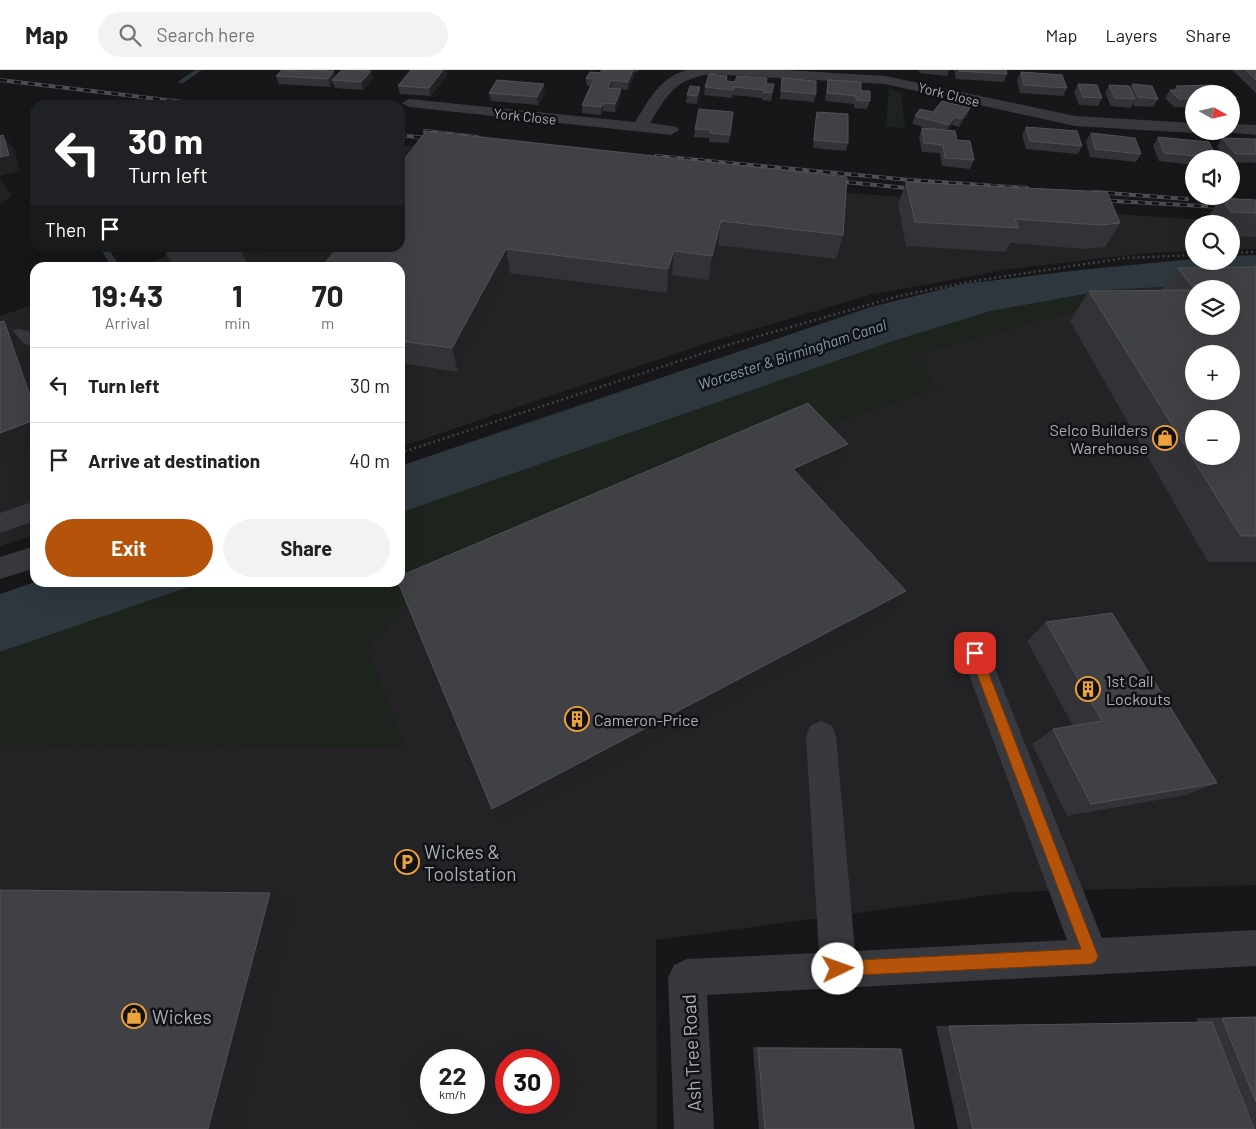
<!DOCTYPE html>
<html lang="en">
<head>
<meta charset="utf-8">
<style>
	:root { --surface:#fff; --page:#f2f2f2; --text:#202124; --muted:#757577; --line:#e0e0e0; --accent:#b45309 }
	body { margin:0; font-family:Barlow,sans-serif; background:var(--page); color:var(--text); height:100vh; display:flex; flex-direction:column; font-size:19px; white-space:nowrap }
	* { box-sizing:border-box; margin:0 }
	p { font-size:16px; color:var(--muted) }
	.icon { flex:none; width:28px; height:28px; fill:none; stroke:currentColor; stroke-width:2; stroke-linecap:round; stroke-linejoin:round }
	.map { position:relative; flex:1; overflow:hidden }
	.details { position:absolute; left:30px; top:192px; width:375px; height:325px; display:flex; flex-direction:column; background:var(--surface); border-radius:15px; box-shadow:0 5px 20px #0002 }
	.details>* { flex:none }
	.top-card { position:absolute; left:30px; top:30px; width:375px; height:152px; border-radius:15px; box-shadow:0 5px 20px #0002; background:#202124; color:#fff; overflow:hidden }
	.needle { width:32px; rotate:98deg }
	.fabs { position:absolute; left:1185px; top:15px; display:grid; gap:10px }
	.fabs a { display:grid; place-items:center; width:55px; height:55px; border-radius:50%; background:var(--surface); box-shadow:0 5px 20px #0002; font-size:25px }
	.speed { position:absolute; left:420px; top:979px; display:flex; gap:10px; font-size:25px; font-weight:700; text-align:center }
	.speed>* { display:grid; place-content:center; width:65px; height:65px; border-radius:50%; background:var(--surface); box-shadow:0 5px 20px #0002; line-height:1 }
	.speed small { font-size:12px; font-weight:400 }
	.speed .limit { border:8px solid #d22; background:#fff; color:#111 }
	.pin { position:absolute; display:grid; place-items:center; width:42px; height:42px; color:#fff; margin:-21px; border-radius:10px; box-shadow:0 2px 8px #0006 }
	.me { position:absolute; width:55px; margin:-28px; rotate:87deg; stroke-linejoin:round; filter:drop-shadow(0 0 4px #0008) }
	.turn { display:flex; align-items:center; gap:18px; height:105px; padding:0 15px; font-size:22px }
	.turn .icon { width:65px; height:65px; stroke-width:2.5 }
	.turn b { display:block; font-size:35px; line-height:42px }
	.then { display:flex; align-items:center; height:48px; padding:0 15px; background:#0003; gap:10px; font-size:19px }
	.eta { display:flex; justify-content:space-evenly; align-items:center; height:85px; text-align:center }
	.eta b { font-size:30px; font-weight:700; line-height:35px }
	.button { display:flex; gap:10px; margin-top:auto; padding:10px 15px }
	.button a { flex:1; height:58px; border-radius:30px; background:var(--accent); color:#fff; font-size:20px; font-weight:700; line-height:58px; text-align:center }
	.button a+a { background:var(--page); color:var(--text) }
	ul { padding:0; list-style:none }
	li { display:flex; align-items:center; gap:15px; height:75px; padding:0 15px; border-top:1px solid var(--line) }
	li div { flex:1 }
	li b { display:block; font-size:19px }
	li em { font-style:normal }
	header { display:flex; align-items:center; gap:30px; box-sizing:border-box; height:70px; padding:0 25px; background:var(--surface); border-bottom:1px solid var(--line) }
	header strong { font-size:24px }
	nav { display:flex; gap:28px; margin-inline-start:auto; font-size:18px }
	.search { width:350px; height:45px; background:var(--page); display:flex; align-items:center; gap:12px; box-sizing:border-box; padding:0 18px; border-radius:28px; color:var(--muted); font-size:19px }
	.map>svg:first-child { display:block }
	.built { fill:#232326; fill-rule:evenodd }
	.green { fill:#1d241d }
	.water { fill:#2d373d }
	.lines { fill:none; stroke-linecap:round; stroke-linejoin:round }
	.stream { fill:#2d373d; fill-rule:evenodd }
	.path { stroke:#3e4145; stroke-width:2.5; stroke-dasharray:2 3; stroke-linecap:butt }
	.minor { fill:#38393e; fill-rule:evenodd }
	.rail-casing { stroke:#4b4e53; stroke-width:4 }
	.rail { stroke:#121214; stroke-width:2.5; stroke-dasharray:7; stroke-linecap:butt }
	.wall { fill:#333337; fill-rule:evenodd }
	.shaded-wall { fill:#222225 }
	.building { fill:#404145; stroke:#505257; fill-rule:evenodd }
	.route { fill:#b45309; stroke:#753606 }
	.labels { text-anchor:middle; dominant-baseline:central; stroke-width:5; stroke-linejoin:round; paint-order:stroke }
	.far-street-label { font-size:14px; fill:#a9afb8; stroke:#121214 }
	.far-water-label { font-size:15px; font-style:italic; fill:#82a0b2; stroke:#121214 }
	.poi-label { font-size:16px; fill:#a9afb8; stroke:#121214; text-anchor:start }
	.near-poi-label { font-size:19px; fill:#a9afb8; stroke:#121214; text-anchor:start }
	.near-street-label { font-size:19px; fill:#a9afb8; stroke:#121214 }
</style>
</head>
<body>
<header>
<strong>Map</strong>
<div class="search"><svg class="icon" aria-label="search" viewBox="0 0 24 24"><circle cx="10" cy="10" r="6"/><path d="M15 15l6 6"/></svg>Search here</div>
<nav><a>Map</a><a>Layers</a><a>Share</a></nav>
</header>
<div class="map">
<svg width="1256" height="1059" viewBox="0 0 1256 1059">
	<rect width="100%" height="100%" fill="#171719"/>
	<path class="built" d="M400 75 836 122 1172 148 1256 152V179L1231 180V154H1194V181L1148 183 1010 199 870 225 710 272 400 377V198H138L165 186V178H400Z
		M1256 212V815L1013 822 656 870 657 1059H0V675L404 677 367 578 409 532 800 362 937 319 913 285 1110 231 1107 220ZM1194 219H1231V256H1194ZM1194 284H1231V321H1194ZM1194 349H1231V386H1194ZM431 990H474V1032H431ZM506 990H549V1032H506Z
		M35 234V465L0 476V246Z"/>
	<path class="green" d="M889 18 901 23 905 58 886 57Z
		M1107 220 1111 231 913 285 937 319 800 362 409 532 367 578 404 677 0 675V582L200 513 400 512V443L893 271 991 241Z"/>
	<path class="water" d="M1256 185V212L1107 220 991 241 893 271 400 443V396L871 237 963 214 1080 200 1194 189V191H1231V186Z
		M35 512 200 513 0 582V524Z"/>
	<g class="lines">
		<path class="stream" d="M195 0H202L183 13H179V11Z
			M100 178H108L121 198H112Z"/>
		<path class="path" d="M1231 183 1256 182
			M400 383 728 275 899 226 974 211 1125 188 1194 185"/>
		<path class="minor" d="M687 0H785L885 6 1075 46 1194 53V61H1200L1194 63 1075 56 885 14 711 4C675 9 668 24 650 53L677 57 679 60 671 65 409 37 402 33 409 29 635 52C649 30 660 7 687 0Z
			M1231 54 1256 55V65L1225 62 1231 61Z
			M18 259 35 262V276L19 273 0 279V265Z
			M35 431V451L0 463V443Z
			M35 476V498L0 509V487Z
			M975 570 985 574 989 583 1102 868 1256 860V896L707 925 714 1059H674L668 908 674 895 687 889 819 883 806 666 810 656 821 651 832 656 836 666 855 881 1067 870 961 583 965 574Z"/>
		<defs>
			<path id="rail" d="M0 10 208 35
				M425 61 477 67
				M400 65 434 69
				M656 86 910 110 1027 118
				M835 111 917 119
				M1094 122 1187 129
				M1096 130 1256 139"/>
		</defs>
		<use href="#rail" class="rail-casing"/>
		<use href="#rail" class="rail"/>
	</g>
	<path class="wall" d="M411 0H446L447 6 431 26 400 24 398 16Z
		M600 0H639L635 3 634 2V6L628 20 621 19V27L615 42 603 41 601 45 582 43V35L590 16H587L586 8 600 3Z
		M919 0H949L947 6 919 3Z
		M954 0H1006L1007 4 1004 12 956 9Z
		M1232 0H1256V23Z
		M371 1 373 9 363 20 335 18 333 13 330 17 279 14 276 6H336Z
		M1021 2 1067 18 1063 26 1020 23 1017 10Z
		M727 6V11L774 14 771 31 762 30V28L733 25 732 28 704 25 705 17Z
		M782 8 816 24 814 32 780 29Z
		M828 10 861 21 870 31 867 39 854 38V34L825 31Z
		M1078 14 1102 28 1098 36 1079 35 1074 22Z
		M1132 14 1158 29 1153 37 1134 36 1133 33 1130 38 1111 36 1105 23 1109 15 1130 18Z
		M1213 15 1218 20H1228L1237 28 1231 37V24H1194V37H1174L1165 28 1170 20H1174L1176 16Z
		M545 22 538 35 491 31 489 23Z
		M687 25H700L697 34 686 33Z
		M970 38 967 46 959 57 952 55 948 60 974 90 970 99 942 96 940 83 922 82 919 67 922 58 931 59 912 54 915 46 933 42Z
		M733 42 729 73 709 72V68L694 67 695 59Z
		M817 42 848 73 846 81 813 78 815 50Z
		M1026 57 1082 76 1078 84 1026 79 1022 65Z
		M1091 63 1141 84 1136 92 1090 87 1086 71Z
		M1158 67 1217 88V89H1194V95L1159 91 1153 76Z
		M1222 68 1256 69V93L1231 92V89H1227L1217 77Z
		M400 95 843 165 836 189 718 175 709 210 672 205 667 223 510 203 458 302 400 293Z
		M906 112 1120 153 1105 177 1085 179 1010 173 1006 182 906 176 898 135Z
		M1221 128 1256 130V167L1231 166V154H1205L1204 152Z
		M163 178H276L260 198H187L174 196Z
		M1256 197V492H1208L1070 251 1089 221 1162 220 1178 198ZM1194 219 1231 256H1194Z
		M1046 552 1217 713 1186 725 1067 746 1032 674 1053 659 1073 656 1027 571Z
		M1256 947V1059H958L936 956 1198 952 1196 948Z
		M753 977 889 978 901 979 914 1059H759Z"/>
	<path class="shaded-wall" d="M443 0H446L447 6 431 26 429 18Z
		M633 0H634V6L628 20V12Z
		M334 1 336 9 332 10 333 13 330 17 328 9Z
		M371 1 373 9 363 20 361 12Z
		M611 10 612 18H608Z
		M544 14 545 22 538 35 537 27Z
		M700 17V25L697 34V26Z
		M621 19V27L615 42V34Z
		M603 33V41L601 45V37Z
		M970 38 967 46 959 57 962 49Z
		M955 47 952 55 946 63 949 55Z
		M3 65 15 81 20 101 0 106V87Z
		M0 110 12 125 0 135Z
		M721 151 718 175 709 210 712 186Z
		M245 178H276L260 198H249L241 181Z
		M506 179 510 203 458 302 452 278Z
		M674 181 672 205 667 223 668 199Z
		M4 251 25 275 35 301V340Z
		M35 350V382L0 395V363Z
		M848 374 838 402 785 427 793 399Z
		M906 521 891 545 501 754 492 739Z
		M270 823 295 832 240 1059H208Z"/>
	<path class="building" d="M282 0 306 1 308 0 334 1 328 9 276 6Z
		M342 0H355L371 1 361 12 332 10Z
		M411 0H443L429 18 398 16Z
		M603 0H633L628 12 611 10 608 18 621 19 615 34 603 33 601 37 582 35 594 9 586 8 590 2 602 3Z
		M959 0H1006L1007 4 959 1Z
		M1246 0H1256V10Z
		M1021 2 1062 5 1067 18 1024 15Z
		M709 4 727 6 726 11 735 12 737 6 767 8 766 14H774L772 23 763 22 764 20 734 17 733 20 705 17Z
		M782 8 816 11V24L781 21Z
		M497 10 544 14 537 27 489 23Z
		M828 10 861 12V21H870V31L856 30V26L827 23Z
		M1078 14 1097 15 1102 28 1083 27Z
		M1132 14 1152 16 1158 29 1138 27Z
		M1109 15 1129 16 1135 29 1115 28Z
		M1213 15 1218 20H1228L1237 28 1231 29V24H1194V29H1179L1170 20H1180L1176 16Z
		M690 16 700 17 697 26 687 25Z
		M942 31 970 38 962 49 955 47 949 55 915 46 920 39 933 42Z
		M699 39 733 42 730 65 710 63V60L695 59Z
		M817 42 848 44V73L814 70Z
		M1026 57 1077 61 1082 76 1030 71Z
		M922 58 955 61 957 70 970 71 974 90 945 88 943 75 924 73Z
		M426 61 847 107 843 165 721 151 712 186 674 181 668 199 506 179 452 278 400 271V198H321L337 178H400V95Z
		M1091 63 1135 68 1141 84 1095 79Z
		M3 65 9 85 0 87V66Z
		M1158 67 1209 72 1217 88 1164 83Z
		M1222 68 1256 69V84H1236Z
		M906 112 1107 122 1120 153 1099 155 1015 149 1018 158 915 152Z
		M1221 128 1256 130V143L1231 142Z
		M208 178H245L241 181Z
		M1256 197V466H1241L1089 221 1194 220V256H1231V219H1194L1178 198ZM1194 284H1231V321H1194ZM1194 349H1231V386H1194Z
		M4 251 35 340V350L0 363V252Z
		M808 333 848 374 793 399 906 521 492 739 398 512H400V506Z
		M1112 543 1217 713 1091 734 1053 659 1102 651 1046 552Z
		M0 820 270 823 208 1059H0Z
		M1256 947V1032L1222 948Z
		M1212 952 1254 1059H973L949 956Z
		M758 978 901 979 914 1059H765Z"/>
	<path class="route" d="M975 578 981 583 1098 886 1096 891 1091 894 838 906 833 904 831 899 833 893 838 891 1081 879 969 583Z"/>
	<defs>
		<symbol id="shop-ring" viewBox="-11 -11 22 22"><circle r="9.5" fill="#121214" stroke="#eda23b" stroke-width="1.5"/><path d="M-5-2.5h2.3a2.7 3.5 0 0 1 5.4 0H5L5.5 6h-11ZM-1.5-2.5h3a1.5 2.3 0 0 0-3 0Z" fill="#eda23b"/></symbol>
		<symbol id="building-ring" viewBox="-11 -11 22 22"><circle r="9.5" fill="#121214" stroke="#eda23b" stroke-width="1.5"/><path d="M-4-6H4V6H1V3H-1V6H-4ZM-2.5-4.3h1.7v1.8h-1.7ZM.8-4.3h1.7v1.8H.8ZM-2.5-1h1.7V.8h-1.7ZM.8-1h1.7V.8H.8Z" fill="#eda23b"/></symbol>
		<symbol id="parking-ring" viewBox="-11 -11 22 22"><circle r="9.5" fill="#121214" stroke="#eda23b" stroke-width="1.5"/><path d="M-3.5-5.5H1a3.5 3.5 0 0 1 0 7H-1V5.5H-3.5ZM-1-3.4V-.6H.8a1.4 1.4 0 0 0 0-2.8Z" fill="#eda23b"/></symbol>
	</defs>
	<g fill-rule="evenodd">
		<use href="#shop-ring" x="1151" y="354" width="28" height="28"/>
		<use href="#building-ring" x="1074" y="605" width="28" height="28"/>
		<use href="#building-ring" x="563" y="635" width="28" height="28"/>
		<use href="#parking-ring" x="393" y="778" width="28" height="28"/>
		<use href="#shop-ring" x="120" y="932" width="28" height="28"/>
	</g>
	<g class="labels">
		<g class="far-street-label">
			<text transform="translate(949 24) rotate(14)">York Close</text>
			<text transform="translate(525 46) rotate(6)">York Close</text>
		</g>
		<g class="far-water-label">
			<text transform="translate(792 284) rotate(-18)">Worcester &amp; Birmingham Canal</text>
		</g>
		<g class="poi-label">
			<text x="1148" y="359" text-anchor="end">Selco Builders<tspan x="1148" dy="18">Warehouse</tspan></text>
			<text x="1106" y="610">1st Call<tspan x="1106" dy="18">Lockouts</tspan></text>
			<text x="594" y="649">Cameron-Price</text>
		</g>
		<g class="near-poi-label">
			<text x="424" y="781">Wickes &amp;<tspan x="424" dy="22">Toolstation</tspan></text>
			<text x="152" y="946">Wickes</text>
		</g>
		<g class="near-street-label">
			<text transform="translate(691 983) rotate(-93)">Ash Tree Road</text>
		</g>
	</g>
</svg>
<div class="fabs">
<a><svg class="needle" viewBox="-14 -14 28 28"><path d="M0-13l5 13h-10z" fill="#e53935"/><path d="M0 13l5-13h-10z" fill="#757577"/></svg></a>
<a><svg class="icon" aria-label="sound" viewBox="0 0 24 24"><path d="M4 9h4l5-4v14l-5-4H4zM17 9q2 3 0 6"/></svg></a>
<a><svg class="icon" aria-label="search" viewBox="0 0 24 24"><circle cx="10" cy="10" r="6"/><path d="M15 15l6 6"/></svg></a>
<a><svg class="icon" aria-label="layers" viewBox="0 0 24 24"><path d="M12 4l9 5-9 5-9-5zM3 14l9 5 9-5"/></svg></a>
<a>+</a>
<a>−</a>
</div>
<div class="speed"><div>22<small>km/h</small></div><div class="limit">30</div></div>
<div class="pin" style="left:975px;top:583px;background:#d93025"><svg class="icon" aria-label="arrive" viewBox="0 0 24 24"><path d="M6 21V4h12l-3 4 3 4H6"/></svg></div>
<svg class="me" style="left:838px;top:899px" viewBox="-20 -20 40 40"><circle r="19" fill="#fff"/><path d="M0-13L10 11 0 6-10 11z" fill="#b45309"/></svg>
<div class="top-card">
<div class="turn"><svg class="icon" aria-label="left" viewBox="0 0 24 24"><path d="M17 20v-9H6M10 6l-5 5 5 5"/></svg><div><b>30 m</b>Turn left</div></div>
<div class="then">Then<svg class="icon" aria-label="arrive" viewBox="0 0 24 24"><path d="M6 21V4h12l-3 4 3 4H6"/></svg></div>
</div>
<section class="details">
<div class="eta">
<div><b>19:43</b><p>Arrival</p></div>
<div><b>1</b><p>min</p></div>
<div><b>70</b><p>m</p></div>
</div>
<ul>
<li><svg class="icon" aria-label="left" viewBox="0 0 24 24"><path d="M17 20v-9H6M10 6l-5 5 5 5"/></svg><div><b>Turn left</b></div><em>30 m</em></li>
<li><svg class="icon" aria-label="arrive" viewBox="0 0 24 24"><path d="M6 21V4h12l-3 4 3 4H6"/></svg><div><b>Arrive at destination</b></div><em>40 m</em></li>
</ul>
<div class="button"><a>Exit</a><a>Share</a></div>
</section>
</div>
</body>
</html>
